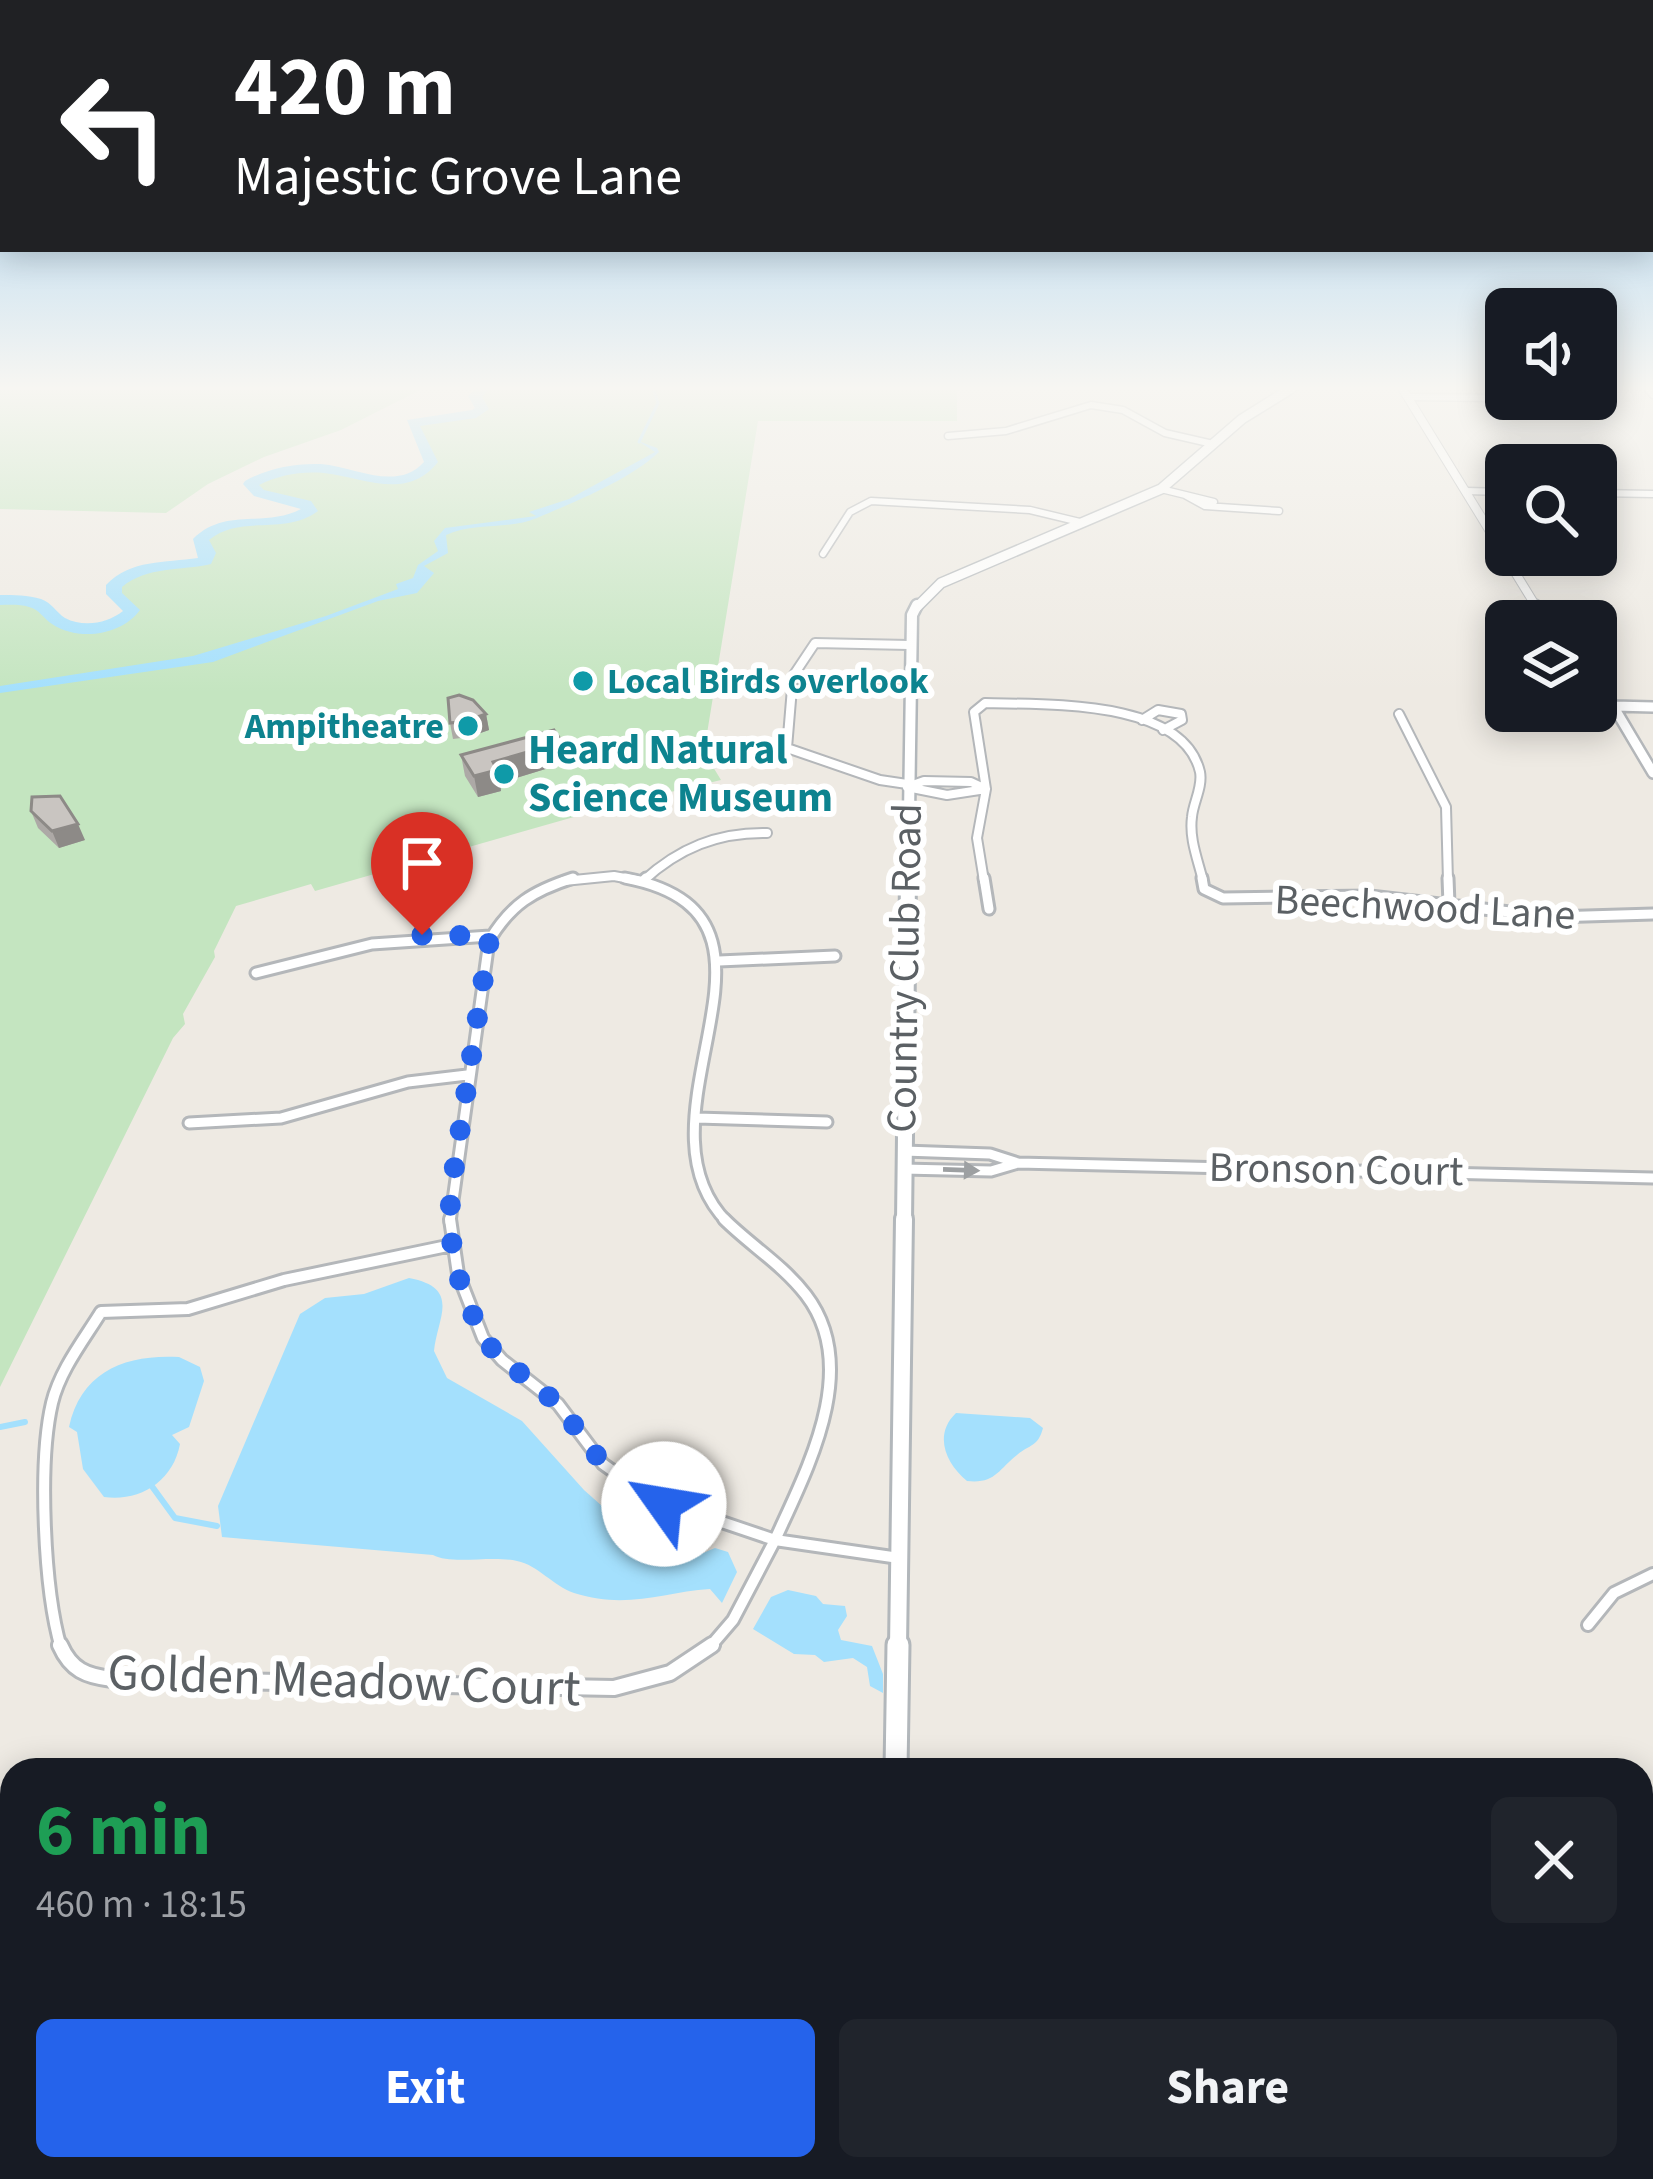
<!DOCTYPE html>
<html lang="en">
<head>
<meta charset="utf-8">
<style>
	:root { --surface:#171b24; --page:#20242c; --text:#f1f3f6; --muted:#9ea1a6; --accent:#2563eb }
	body { margin:0; font-family:"Source Sans 3",sans-serif; background:var(--page); color:var(--text); height:100vh; display:flex; flex-direction:column; font-size:45px; white-space:nowrap }
	* { box-sizing:border-box; margin:0 }
	p { font-size:39px; color:var(--muted) }
	.icon { flex:none; width:66px; height:66px; fill:none; stroke:currentColor; stroke-width:2; stroke-linecap:round; stroke-linejoin:round }
	.map { position:relative; flex:1; overflow:hidden }
	.side { position:absolute; left:0px; top:1758px; width:1653px; height:423px; display:flex; flex-direction:column; background:var(--surface); border-radius:36px 36px 0 0; box-shadow:0 6px 30px #0003 }
	.side>* { flex:none }
	.guide { position:absolute; left:0px; top:0px; width:1653px; height:252px; box-shadow:0 6px 30px #0003; background:#202124; color:#fff; overflow:hidden }
	.tools { position:absolute; left:1485px; top:288px; display:grid; gap:24px }
	.tools a { display:grid; place-items:center; width:132px; height:132px; border-radius:18px; background:var(--surface); box-shadow:0 6px 30px #0003; font-size:60px }
	.pin { position:absolute; display:grid; place-items:center; width:102px; height:102px; color:#fff; margin:-123px -51px; border-radius:50% 50% 50% 0; rotate:-45deg; box-shadow:0 0 12px #0007 }
	.pin .icon { rotate:45deg }
	.me { position:absolute; width:132px; margin:-66px; rotate:302deg; stroke-linejoin:round; filter:drop-shadow(0 0 9px #0008) }
	.turn { display:flex; align-items:center; gap:42px; height:252px; padding:0 36px; font-size:54px }
	.turn .icon { width:156px; height:156px; stroke-width:2.5 }
	.turn b { display:block; font-size:84px; line-height:102px }
	.round { display:grid; place-items:center; flex:none; width:126px; height:126px; border-radius:18px; background:var(--page) }
	.overview { display:flex; align-items:center; justify-content:space-between; height:204px; padding:0 36px }
	h1 { font-size:72px; font-weight:700; line-height:90px; color:#1e9e55 }
	.primary-button { display:flex; gap:24px; margin-top:auto; padding:24px 36px }
	.primary-button a { flex:1; height:138px; border-radius:18px; background:var(--accent); color:#fff; font-size:48px; font-weight:700; line-height:138px; text-align:center }
	.primary-button a+a { background:var(--page); color:var(--text) }
	.map>svg:first-child { display:block }
	.green { fill:#c4e5c0 }
	.water { fill:#a4e0fd }
	.lines { fill:none; stroke-linecap:round; stroke-linejoin:round }
	.stream-far1 { stroke:#a4e0fd; stroke-width:3 }
	.stream { stroke:#a4e0fd; stroke-width:6 }
	.river { fill:#a4e0fd; fill-rule:evenodd }
	.minor-far4-casing { stroke:#b4b7ba; stroke-width:9 }
	.minor-far3-casing { stroke:#b4b7ba; stroke-width:12 }
	.minor-far2-casing { stroke:#b4b7ba; stroke-width:15 }
	.minor-far1-casing { stroke:#b4b7ba; stroke-width:16 }
	.minor-casing { stroke:#b4b7ba; stroke-width:20 }
	.tertiary-far1-casing { stroke:#b4b7ba; stroke-width:10 }
	.tertiary-casing { stroke:#b4b7ba; stroke-width:14 }
	.secondary-far4-casing { stroke:#b2b7bb; stroke-width:12 }
	.secondary-far3-casing { stroke:#b2b7bb; stroke-width:15 }
	.secondary-far2-casing { stroke:#b2b7bb; stroke-width:20 }
	.secondary-far1-casing { stroke:#b2b7bb; stroke-width:22 }
	.secondary-casing { stroke:#b2b7bb; stroke-width:27 }
	.minor-far4 { stroke:#fff; stroke-width:6 }
	.minor-far3 { stroke:#fff; stroke-width:8 }
	.minor-far2 { stroke:#fff; stroke-width:9 }
	.minor-far1 { stroke:#fff; stroke-width:10 }
	.minor { stroke:#fff; stroke-width:14 }
	.tertiary-far1 { stroke:#fff; stroke-width:8 }
	.tertiary { stroke:#fff; stroke-width:9 }
	.secondary-far4 { stroke:#fff; stroke-width:9 }
	.secondary-far3 { stroke:#fff; stroke-width:10 }
	.secondary-far2 { stroke:#fff; stroke-width:14 }
	.secondary-far1 { stroke:#fff; stroke-width:16 }
	.secondary { stroke:#fff; stroke-width:21 }
	.wall { fill:#ada9a6 }
	.shaded-wall { fill:#8d8a87 }
	.building { fill:#c9c5c1; stroke:#8d8a87; stroke-width:3 }
	.oneway { fill:#9da0a2 }
	.route { stroke:#2563eb; stroke-width:21; stroke-dasharray:0 37.8 }
	.culture-dot { fill:#0f9aa8; stroke:#fff; stroke-width:4.5 }
	.labels { text-anchor:middle; dominant-baseline:central; stroke-width:12; stroke-linejoin:round; paint-order:stroke }
	.far-culture-label { font-size:36px; font-weight:bold; fill:#0d838f; stroke:#fff; text-anchor:start }
	.culture-label { font-size:42px; font-weight:bold; fill:#0d838f; stroke:#fff; text-anchor:start }
	.street-label { font-size:42px; fill:#5b6064; stroke:#fff }
	.near-street-label { font-size:51px; fill:#5b6064; stroke:#fff }
</style>
</head>
<body>
<div class="map">
<svg width="1653" height="2179" viewBox="0 0 1653 2179">
	<rect width="100%" height="100%" fill="#eeeae3"/>
	<path class="green" d="M0 388H424L341 430 264 457 208 484 166 513 0 509Z
		M484 388H957V421H758L704 752 721 780 616 805 315 891 311 884 236 906 214 951 215 957 183 1014 185 1024 173 1038 0 1387V600L45 607 58 622 83 627 119 623 133 610 115 594V584C141 560 173 570 205 562L209 553 202 538C230 507 279 534 311 511L306 504 260 493 251 484C271 471 302 467 325 470 358 473 408 500 432 462L413 423 476 415 482 409 476 396Z"/>
	<path class="water" d="M638 441 657 448 659 452C628 481 574 502 537 518 509 530 475 522 446 535L448 553 424 566 434 573 417 593 378 601 213 662 0 693V686L193 656 326 616 398 589 396 584 413 578 418 565 438 551 434 541 445 528 536 516 529 512 569 499 655 452Z
		M409 1278C462 1288 437 1318 434 1351L447 1378 522 1421 584 1490 638 1538 666 1539 703 1553 715 1548 728 1552 737 1572 722 1603 710 1589C663 1592 627 1610 574 1593 553 1586 538 1565 517 1561 492 1555 451 1565 433 1555L222 1537 218 1506 300 1314 325 1298 364 1294Z
		M179 1357 200 1367 204 1381 189 1427 172 1435 180 1444C173 1482 139 1502 104 1497L83 1469 77 1432 69 1427C81 1371 126 1354 179 1357Z
		M956 1413 1030 1418 1043 1428C1038 1447 1030 1444 1017 1455 998 1470 995 1484 967 1481 946 1464 933 1435 956 1413Z
		M788 1590 816 1596 823 1604 845 1606 847 1616 838 1630 841 1640 872 1646 883 1674V1693L870 1686 867 1667 853 1658 824 1662 815 1655 794 1654 753 1629 771 1597Z"/>
	<g class="lines">
		<path class="stream-far1" d="M639 442 658 403 653 388"/>
		<path class="stream" d="M0 1427 25 1422
			M151 1485 175 1518 217 1526"/>
		<path class="river" d="M476 388H490L482 397 489 409 476 418 420 426 438 462C407 501 366 478 324 473 301 471 279 475 259 485L264 490 311 501 318 511C285 536 240 514 209 540L216 553 211 564C181 571 147 566 122 587V593L140 610C122 635 79 642 52 624 43 618 40 610 29 607 20 604 9 605 0 605V595C14 595 28 595 41 599 52 603 56 612 65 618 84 628 108 623 123 611L106 594V585C131 559 165 563 198 558L193 539C225 507 265 528 301 509L254 496 243 484 245 481C268 468 295 463 321 464 355 467 397 492 424 462L407 420 472 410 475 408 468 396Z"/>
		<defs>
			<path id="minor-far4" d="M1647 388 1653 395
				M1408 397 1495 398
				M948 436 1006 431 1091 405 1123 410 1165 433 1213 444
				M1161 489 1214 502
				M1466 491 1506 492
				M1596 493 1653 494
				M1185 495 1205 506 1279 511
				M823 554 850 512 871 501 1030 510 1084 523"/>
			<path id="minor-far3" d="M1399 714 1446 807 1448 881
				M1142 720 1158 710 1181 714 1182 720 1163 730
				M787 748 793 676 815 643 909 645
				M710 763 787 748 880 780 907 784
				M924 781 971 782 986 789 947 795 907 787Z
				M564 881 614 876 641 881
				M643 881C679 848 718 832 767 833
				M984 881 977 838 986 789 974 712 985 703C1043 705 1183 698 1200 772 1203 787 1193 803 1192 817 1189 839 1198 860 1203 881"/>
			<path id="minor-far2" d="M625 878C821 915 622 1115 727 1222
				M984 878 989 909
				M1202 878 1204 889 1223 898 1370 896 1553 917 1653 914
				M1448 878 1449 904
				M643 881 646 878
				M719 961 835 956
				M256 973 372 944 490 936
				M697 1118 827 1122
				M189 1123 281 1118 408 1082 467 1075
				M904 1151 990 1154 1018 1163 1653 1178
				M903 1169 991 1171 1018 1163
				M450 1222 489 941C511 904 533 891 573 878"/>
			<path id="minor-far1" d="M450 1219 458 1274 483 1338 502 1360 558 1404 603 1464 651 1498 775 1540
				M724 1219C750 1245 783 1265 806 1295 862 1368 807 1469 775 1540
				M775 1540 899 1558
				M1588 1625 1614 1593 1653 1574
				M61 1648C44 1590 38 1463 52 1403 60 1370 83 1341 101 1312L188 1309 284 1280 452 1245
				M709 1648 733 1620 775 1540"/>
			<path id="minor" d="M60 1645C71 1670 86 1676 112 1679L614 1688 670 1673 712 1645
				M1148 2169 1149 2179
				M1472 2169V2179"/>
			<path id="tertiary-far1" d="M1402 388 1537 608"/>
			<path id="tertiary" d="M1535 605 1545 621
				M1596 677 1653 773
				M1614 706 1653 707"/>
			<path id="secondary-far4" d="M916 608 941 583 1161 489 1242 419 1292 388"/>
			<path id="secondary-far3" d="M908 881 912 615 917 605"/>
			<path id="secondary-far2" d="M904 1222 908 878"/>
			<path id="secondary-far1" d="M898 1648 904 1219"/>
			<path id="secondary" d="M896 1770 898 1645
				M888 2169V2179"/>
		</defs>
		<use href="#minor-far4" class="minor-far4-casing"/>
		<use href="#minor-far3" class="minor-far3-casing"/>
		<use href="#minor-far2" class="minor-far2-casing"/>
		<use href="#minor-far1" class="minor-far1-casing"/>
		<use href="#minor" class="minor-casing"/>
		<use href="#tertiary-far1" class="tertiary-far1-casing"/>
		<use href="#tertiary" class="tertiary-casing"/>
		<use href="#secondary-far4" class="secondary-far4-casing"/>
		<use href="#secondary-far3" class="secondary-far3-casing"/>
		<use href="#secondary-far2" class="secondary-far2-casing"/>
		<use href="#secondary-far1" class="secondary-far1-casing"/>
		<use href="#secondary" class="secondary-casing"/>
		<use href="#minor-far4" class="minor-far4"/>
		<use href="#minor-far3" class="minor-far3"/>
		<use href="#minor-far2" class="minor-far2"/>
		<use href="#minor-far1" class="minor-far1"/>
		<use href="#minor" class="minor"/>
		<use href="#tertiary-far1" class="tertiary-far1"/>
		<use href="#tertiary" class="tertiary"/>
		<use href="#secondary-far4" class="secondary-far4"/>
		<use href="#secondary-far3" class="secondary-far3"/>
		<use href="#secondary-far2" class="secondary-far2"/>
		<use href="#secondary-far1" class="secondary-far1"/>
		<use href="#secondary" class="secondary"/>
	</g>
	<path class="wall" d="M486 714 489 730 469 737 453 739 450 723Z
		M461 755 565 763 500 783 501 791 478 797 465 776Z
		M31 811 85 840 59 848 38 828Z"/>
	<path class="shaded-wall" d="M486 714 489 730 469 737 466 721Z
		M562 742 565 763 500 783 501 791 478 797 474 776 493 762Z
		M78 824 85 840 59 848 52 831Z"/>
	<path class="building" d="M459 695 473 700 486 714 466 721 450 723 448 698Z
		M554 730 562 742 493 762 497 770 474 776 461 755Z
		M60 796 78 824 52 831 31 811 32 797Z"/>
	<defs><path id="oneway-solid" d="M-6-.8H1V-3.2L6.5 0L1 3.2V.8H-6Z" transform="scale(3)"/></defs>
	<use class="oneway" href="#oneway-solid" transform="translate(961 1170) rotate(2)"/>
	<linearGradient id="sky" x2="0" y2="1"><stop stop-color="#8dc6f0"/><stop offset="0.56" stop-color="#f7f6f2"/><stop offset="1" stop-color="#f7f6f2" stop-opacity="0"/></linearGradient>
	<rect width="1653" height="693" fill="url(#sky)"/>
	<g class="lines">
		<path class="route" d="M422 935 490 936 450 1196 452 1246 461 1286 479 1330 495 1353 558 1404 603 1464 664 1504"/>
	</g>
	<g class="culture-dot">
		<circle cx="583" cy="681" r="12"/>
		<circle cx="468" cy="726" r="12"/>
		<circle cx="504" cy="774" r="12"/>
	</g>
	<g class="labels">
		<g class="far-culture-label">
			<text x="607" y="681">Local Birds overlook</text>
			<text x="444" y="726" text-anchor="end">Ampitheatre</text>
		</g>
		<g class="culture-label">
			<text x="528" y="750">Heard Natural<tspan x="528" dy="48">Science Museum</tspan></text>
		</g>
		<g class="street-label">
			<text transform="translate(1425 908) rotate(3)">Beechwood Lane</text>
			<text transform="translate(905 968) rotate(-89)">Country Club Road</text>
			<text transform="translate(1336 1170) rotate(1)">Bronson Court</text>
		</g>
		<g class="near-street-label">
			<text transform="translate(344 1681) rotate(2)">Golden Meadow Court</text>
		</g>
	</g>
</svg>
<div class="tools">
<a><svg class="icon" aria-label="sound" viewBox="0 0 24 24"><path d="M4 9h4l5-4v14l-5-4H4zM17 9q2 3 0 6"/></svg></a>
<a><svg class="icon" aria-label="search" viewBox="0 0 24 24"><circle cx="10" cy="10" r="6"/><path d="M15 15l6 6"/></svg></a>
<a><svg class="icon" aria-label="layers" viewBox="0 0 24 24"><path d="M12 4l9 5-9 5-9-5zM3 14l9 5 9-5"/></svg></a>
</div>
<div class="pin" style="left:422px;top:935px;background:#d93025"><svg class="icon" aria-label="arrive" viewBox="0 0 24 24"><path d="M6 21V4h12l-3 4 3 4H6"/></svg></div>
<svg class="me" style="left:664px;top:1504px" viewBox="-20 -20 40 40"><circle r="19" fill="#fff"/><path d="M0-13L10 11 0 6-10 11z" fill="#2563eb"/></svg>
<div class="guide">
<div class="turn"><svg class="icon" aria-label="left" viewBox="0 0 24 24"><path d="M17 20v-9H6M10 6l-5 5 5 5"/></svg><div><b>420 m</b>Majestic Grove Lane</div></div>
</div>
<section class="side">
<div class="overview"><div><h1>6 min</h1><p>460 m · 18:15</p></div><a class="round"><svg class="icon" aria-label="close" viewBox="0 0 24 24"><path d="M6 6l12 12M18 6L6 18"/></svg></a></div>
<div class="primary-button"><a>Exit</a><a>Share</a></div>
</section>
</div>
</body>
</html>
